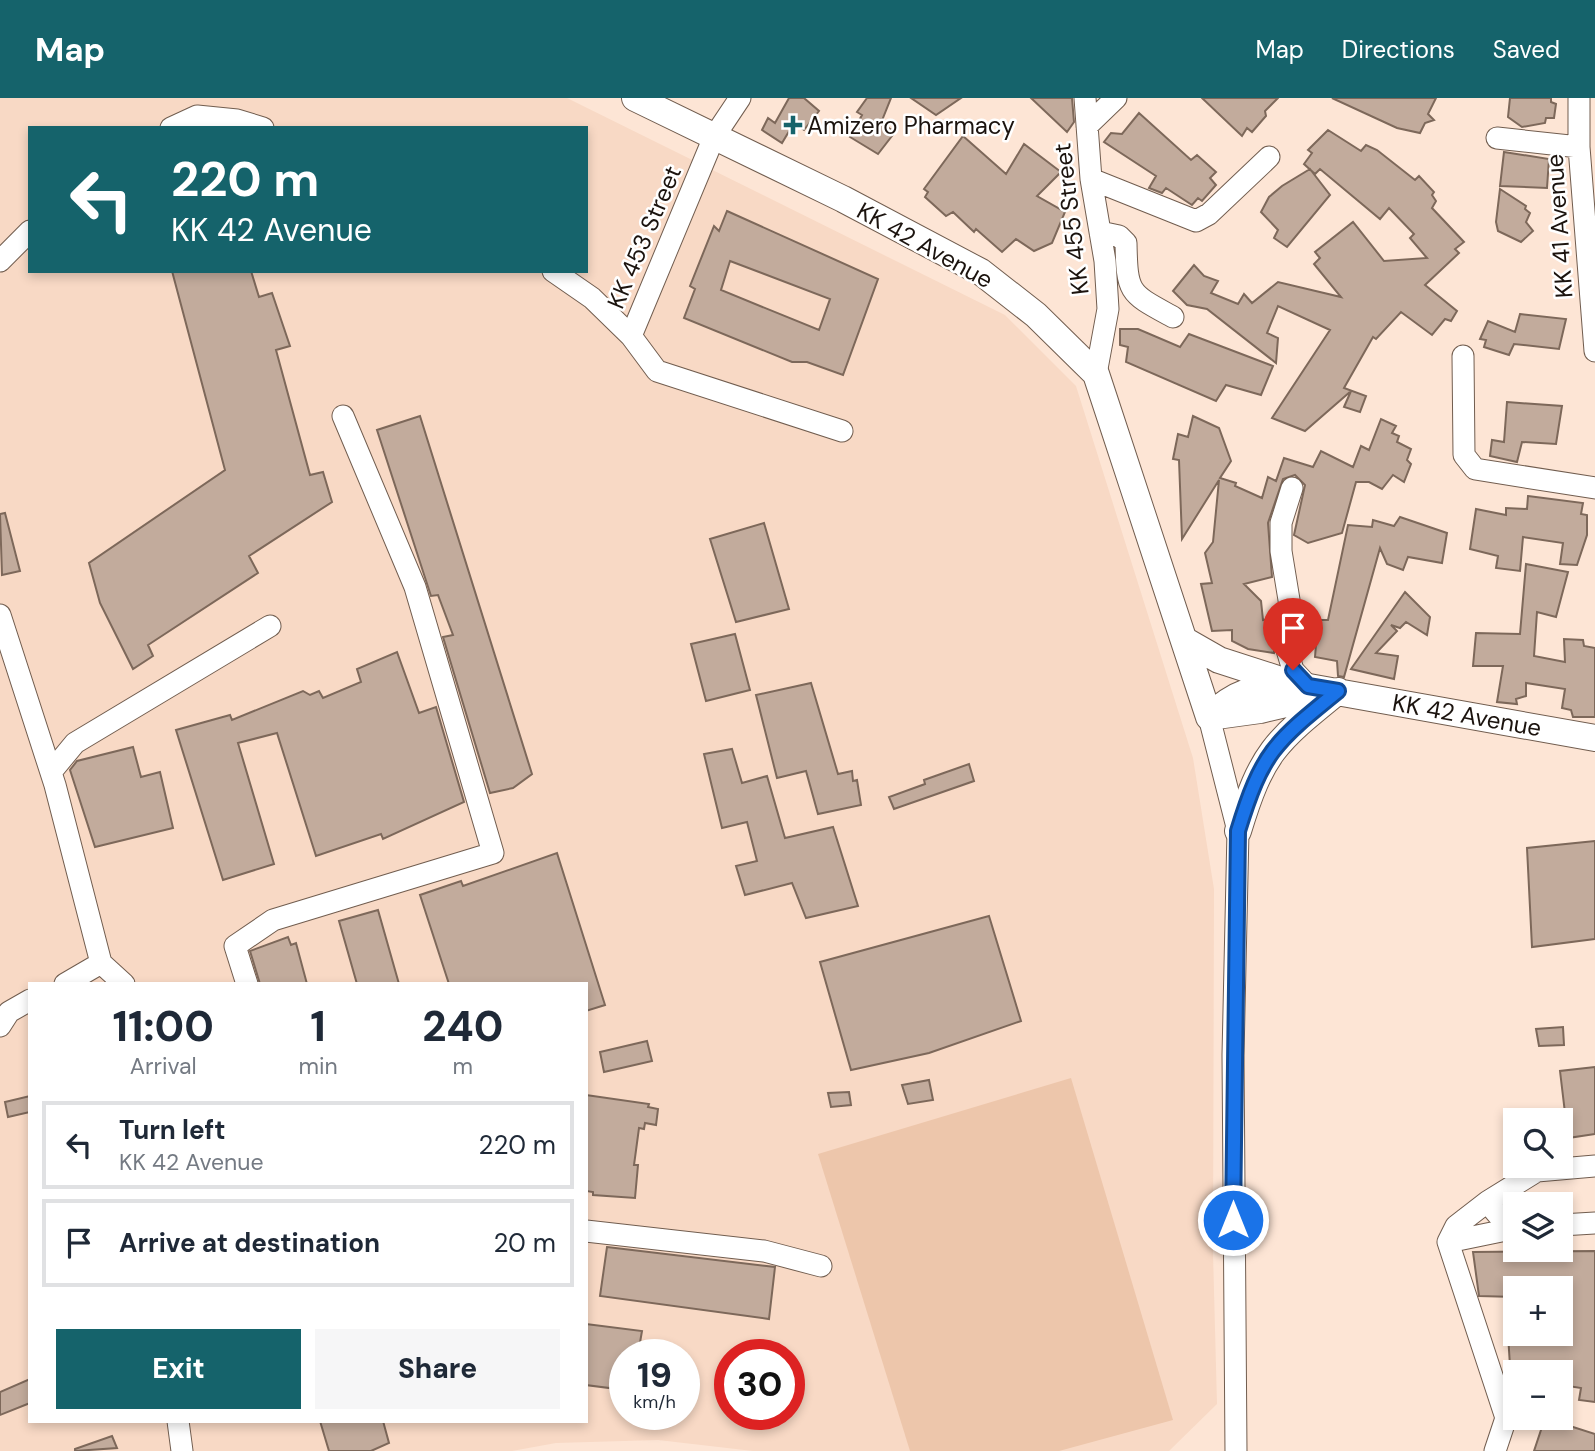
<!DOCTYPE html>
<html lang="en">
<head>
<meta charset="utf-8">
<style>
	:root { --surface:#fff; --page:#f6f6f7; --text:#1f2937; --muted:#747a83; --line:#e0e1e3; --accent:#15636b }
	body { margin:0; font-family:"DM Sans",sans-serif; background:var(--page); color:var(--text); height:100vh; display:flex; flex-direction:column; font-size:26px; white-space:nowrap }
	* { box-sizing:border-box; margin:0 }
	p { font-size:23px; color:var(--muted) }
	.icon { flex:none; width:38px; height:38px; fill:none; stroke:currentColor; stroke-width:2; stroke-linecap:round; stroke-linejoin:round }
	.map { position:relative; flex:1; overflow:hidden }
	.sheet { position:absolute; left:28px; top:884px; width:560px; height:441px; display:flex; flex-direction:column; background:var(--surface); border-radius:0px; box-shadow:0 4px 10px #0003 }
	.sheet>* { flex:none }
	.banner { position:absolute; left:28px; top:28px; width:560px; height:147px; border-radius:0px; box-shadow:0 4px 10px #0003; background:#15636b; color:#fff; overflow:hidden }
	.buttons { position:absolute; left:1503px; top:1010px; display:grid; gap:14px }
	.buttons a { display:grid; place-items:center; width:70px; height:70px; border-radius:0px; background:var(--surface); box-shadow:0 4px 10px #0003; font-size:35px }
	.speed { position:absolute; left:609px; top:1241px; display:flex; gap:14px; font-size:35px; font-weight:700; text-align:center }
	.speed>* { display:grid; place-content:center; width:91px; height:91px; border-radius:50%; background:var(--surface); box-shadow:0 4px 10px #0003; line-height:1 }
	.speed small { font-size:18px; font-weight:400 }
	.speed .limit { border:10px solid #d22; background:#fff; color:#111 }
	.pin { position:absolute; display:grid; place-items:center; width:60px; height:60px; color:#fff; margin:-72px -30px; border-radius:50% 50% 50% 0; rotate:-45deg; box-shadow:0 0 7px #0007 }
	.pin .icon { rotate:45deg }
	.me { position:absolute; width:77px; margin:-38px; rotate:0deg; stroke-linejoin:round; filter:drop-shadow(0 0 5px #0008) }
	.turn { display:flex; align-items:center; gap:24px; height:147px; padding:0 28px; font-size:32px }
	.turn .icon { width:91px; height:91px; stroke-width:2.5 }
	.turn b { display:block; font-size:49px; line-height:60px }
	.eta { display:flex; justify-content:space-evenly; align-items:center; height:119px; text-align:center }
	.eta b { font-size:42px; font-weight:800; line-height:49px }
	.action { display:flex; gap:14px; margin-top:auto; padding:14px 28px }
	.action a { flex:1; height:80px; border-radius:0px; background:var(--accent); color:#fff; font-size:28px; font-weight:800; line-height:80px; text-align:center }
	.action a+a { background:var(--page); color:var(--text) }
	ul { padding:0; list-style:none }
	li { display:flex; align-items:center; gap:21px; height:88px; margin:0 14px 10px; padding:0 14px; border:4px solid var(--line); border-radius:0px }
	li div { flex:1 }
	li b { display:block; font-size:26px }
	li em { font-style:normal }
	header { display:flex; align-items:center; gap:42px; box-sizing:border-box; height:98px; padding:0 35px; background:var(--accent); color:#fff }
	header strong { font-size:33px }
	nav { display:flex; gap:38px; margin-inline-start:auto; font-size:24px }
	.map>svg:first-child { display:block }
	.built { fill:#f8d9c5; fill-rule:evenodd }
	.green { fill:#edc6ab }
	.building { fill:#c2ab9c; stroke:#7d685a; stroke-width:2; fill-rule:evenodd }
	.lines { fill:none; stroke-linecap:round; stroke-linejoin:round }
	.minor-casing { stroke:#715d4f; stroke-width:23 }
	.major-casing { stroke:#715d4f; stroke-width:28 }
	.minor { stroke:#fff; stroke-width:21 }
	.major { stroke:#fff; stroke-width:26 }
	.route-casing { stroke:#114b97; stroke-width:18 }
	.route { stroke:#1a73e8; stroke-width:12 }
	.poi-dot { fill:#15636b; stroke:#fff; stroke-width:2.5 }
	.labels { text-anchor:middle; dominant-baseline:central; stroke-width:5; stroke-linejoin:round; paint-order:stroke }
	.poi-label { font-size:24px; fill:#1b130e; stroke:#fff; text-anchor:start }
	.street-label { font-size:24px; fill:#1b130e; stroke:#fff }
</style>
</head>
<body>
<header>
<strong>Map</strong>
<nav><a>Map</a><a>Directions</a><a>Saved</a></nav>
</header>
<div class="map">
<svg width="1595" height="1353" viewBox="0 0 1595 1353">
	<rect width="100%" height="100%" fill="#fde5d5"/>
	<path class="built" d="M0 0H567L1005 217 1076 288 1193 660 1214 791 1213 1155 1217 1306 1169 1353H753L658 1342 556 1345 512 1353H0ZM30 30H586V173H30ZM30 886H586V1323H30ZM625 1256H684V1316H625ZM730 1256H789V1316H730Z"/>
	<path class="green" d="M1071 980 1173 1322 1059 1353H910L818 1056Z"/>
	<path class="building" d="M789 0H804L819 13 804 32 794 25 782 45 762 32 768 20 775 25Z
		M867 0H891L881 25 895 34 878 56 850 39 862 17 857 14Z
		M911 0H961L936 17Z
		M1031 0H1072L1074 24 1067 34Z
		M1202 0H1278L1265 13 1266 18 1252 34 1247 30 1242 38Z
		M1332 0H1436L1428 16 1434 22 1425 25 1420 35 1397 30Z
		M1510 0H1551V4L1556 6 1554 20H1546L1545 25 1522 29 1508 19Z
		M1139 15 1191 62 1197 57 1216 74 1210 80 1216 87 1202 103 1198 100 1192 107 1166 90 1162 95 1149 90 1156 78 1104 44 1111 35 1122 36Z
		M1328 32 1361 53 1366 47 1377 52 1415 82 1419 78 1434 94 1432 97 1436 103 1432 110 1464 144 1455 151 1459 155 1425 187 1457 213 1451 223 1445 221 1432 237 1401 214 1376 241 1373 239 1344 290 1366 298 1360 314 1344 309 1351 293 1305 333 1272 320 1330 232 1278 208 1267 235 1278 240 1276 265 1207 211 1187 207 1173 193 1194 167 1204 178 1218 183 1211 195 1238 206 1244 196 1252 205 1278 184 1341 199 1314 166 1320 160 1315 154 1353 124 1384 163 1427 160 1410 140 1414 136 1389 110 1380 121 1320 71 1315 76 1304 66 1312 55 1308 52Z
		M963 38 1006 76 1024 46 1061 74 1037 98 1065 114 1052 145 1034 153 1016 141 1002 154 976 131 974 134 953 114 946 118 925 99 928 94 924 91Z
		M1504 54 1549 61 1547 90 1500 88Z
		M1310 71 1330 97 1287 149 1274 140 1278 132 1261 114 1269 99 1282 88Z
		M1500 91 1526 108 1525 111 1530 115 1526 124 1533 133 1521 144 1498 133 1496 124Z
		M727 113 878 181 843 277 807 264H792L684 220 695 191 690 188 714 128 719 133ZM730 163 830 201 819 232 721 192Z
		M172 173H251L259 199 272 195 290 248 276 252 310 377 323 374 332 404 249 458 258 475 148 547 153 558 133 571 100 505 89 465 225 372Z
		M1520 216 1566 221 1559 251 1514 246 1509 257 1484 249 1486 242 1480 241 1488 223 1515 234Z
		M1120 231H1138L1180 249 1189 236 1273 268 1261 297 1226 287 1216 303 1126 264 1128 249 1120 247Z
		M1507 304 1562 308 1556 346 1522 344 1517 364 1490 358 1492 342 1504 344Z
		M420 318 532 676 513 690 490 695 443 539 453 537 438 497 431 498 377 332Z
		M1193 318 1219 330 1231 363 1220 380 1236 385 1235 388 1262 400 1268 379 1276 383 1284 360 1313 369 1321 353 1353 369 1361 348 1369 352 1381 321 1396 328 1392 335 1399 338 1397 344 1411 351 1407 362 1411 366 1404 384 1393 377 1382 391 1369 384H1356L1342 435 1308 445 1294 437 1305 387 1295 377 1283 381 1268 425 1272 479 1244 486 1261 503 1263 522 1277 520 1274 555 1248 551 1232 543V532L1212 533 1201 486 1212 485 1205 455 1213 444 1219 382 1182 441 1179 362 1173 361 1178 336 1188 339Z
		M1528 398 1583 405 1581 416 1587 417V437L1577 467 1560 466 1563 445 1523 439 1520 473 1496 470 1498 458 1470 451 1476 411 1506 417V410L1527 411Z
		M5 415 20 473 2 477 0 416Z
		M1400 419 1447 435 1442 465 1408 459 1403 472 1387 466 1380 450 1344 579 1338 578 1337 563 1315 559 1318 522H1328L1348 427 1372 429 1373 422 1394 428Z
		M764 425 789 511 736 524 710 441Z
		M1526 466 1568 474 1556 519 1537 514 1534 558 1565 564 1564 541 1583 542 1584 548 1595 550V619H1573L1571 612 1562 610 1565 591 1526 585V598L1516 601 1517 606 1497 604 1503 568H1473L1476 535 1520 536Z
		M1405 494 1430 519 1427 537 1406 524 1400 530 1391 527 1397 533 1376 555 1398 558 1394 581 1351 571Z
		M735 536 750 592 706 603 691 546Z
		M397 554 419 615 436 609 464 704 383 741 381 736 316 758 277 635 238 645 274 766 223 782 176 632 230 617 232 622 303 593 310 597 319 593 323 600 361 584 357 571Z
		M811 585 838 676 852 673 853 683 857 682 861 707 818 716 806 673 777 680 756 597Z
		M133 649 141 679 160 674 173 730 95 749 70 672 77 663Z
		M732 651 742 685 767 678 785 740 833 729 858 808 806 820 792 785 745 797 736 768 757 763 747 724 722 730 704 656Z
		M969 666 974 683 894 711 889 699 925 686 924 682Z
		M1595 743V841L1532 849 1527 750Z
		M557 755 605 907 586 913V886H449L420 797 461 783 463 788Z
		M378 812 399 886H357L339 823Z
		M989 818 1021 923 929 955 851 972 820 864Z
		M288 839 291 847 296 845 307 886H260L250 853Z
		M1563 929 1564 947 1539 948 1536 931Z
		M647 943 652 963 604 974 600 954Z
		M1595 969V1036L1568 1040 1560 973Z
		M929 982 933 1002 908 1006 902 987Z
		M849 994 851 1007 831 1009 828 995Z
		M586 997 649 1006 648 1009 658 1011 656 1027 645 1025 644 1031 639 1030 634 1067H638L635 1100 593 1097V1094L586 1093Z
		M30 998V1014L8 1019 5 1004Z
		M607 1149 775 1169 769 1221 600 1198Z
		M1595 1153V1304L1579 1302 1581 1290 1562 1287 1566 1267 1510 1268 1508 1236H1561V1190H1516V1199L1479 1198 1473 1154Z
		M586 1226 642 1233 638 1256H625V1292L586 1287Z
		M30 1281V1305L0 1317V1294Z
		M1545 1320 1595 1336V1353H1534Z
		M320 1323H383L389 1345 371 1353H329Z
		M112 1338 117 1350 75 1353V1351Z"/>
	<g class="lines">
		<defs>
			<path id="minor" d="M740 0 714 39 631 238 657 273 842 333
				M1085 0 1091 81 1105 163 1108 211 1096 276
				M1579 0V49L1595 253
				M1087 28 1116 0
				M171 30 197 18 237 22 263 30
				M1497 40 1579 49
				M1091 81 1196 123 1209 116 1269 59
				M1100 134 1119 138 1126 145C1127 196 1129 195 1173 219
				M0 163 30 133
				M553 173 592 200 631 238
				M1463 258 1464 357 1475 371 1595 390
				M1292 390 1281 425V453L1291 514 1287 552 1293 572 1308 588
				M0 517 55 687 101 865 124 886
				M1209 619 1238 733 1233 957 1236 1353
				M51 674 75 645 270 528
				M65 886 101 865
				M247 886 235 848 273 822 493 755 415 489 343 318
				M0 928 9 914 30 902
				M1487 1104 1537 1073 1595 1068
				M1561 1127 1595 1125
				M586 1133 764 1153 821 1168
				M1448 1144 1456 1128 1487 1104 1510 1131
				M178 1323 182 1353
				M1495 1353 1506 1320 1448 1144 1516 1130"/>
			<path id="major" d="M635 0 843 101 981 174 1036 217 1096 276 1209 619
				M1184 542 1219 562 1284 583
				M1209 619C1234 594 1258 588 1292 586L1595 640
				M1209 619 1260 612 1324 597
				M1238 733C1262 654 1275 644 1338 593"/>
		</defs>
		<use href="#minor" class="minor-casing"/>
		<use href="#major" class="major-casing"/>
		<use href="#minor" class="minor"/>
		<use href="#major" class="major"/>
	</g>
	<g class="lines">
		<defs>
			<path id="route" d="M1233 1122 1238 733C1262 654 1275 644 1338 593L1308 588 1293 572"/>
		</defs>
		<use href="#route" class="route-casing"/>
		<use href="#route" class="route"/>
	</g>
	<path class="poi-dot" d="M789.5 16.5h7v7h7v7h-7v7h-7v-7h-7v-7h7z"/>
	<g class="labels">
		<g class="poi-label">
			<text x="807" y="27">Amizero Pharmacy</text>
		</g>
		<g class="street-label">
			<text transform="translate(1071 121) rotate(-97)">KK 455 Street</text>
			<text transform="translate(1559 128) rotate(-94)">KK 41 Avenue</text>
			<text transform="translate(644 139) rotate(-67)">KK 453 Street</text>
			<text transform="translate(925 147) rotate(29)">KK 42 Avenue</text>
			<text transform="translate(1467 617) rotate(10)">KK 42 Avenue</text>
		</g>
	</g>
</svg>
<div class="buttons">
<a><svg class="icon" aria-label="search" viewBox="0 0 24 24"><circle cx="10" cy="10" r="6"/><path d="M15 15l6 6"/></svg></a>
<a><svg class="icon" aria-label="layers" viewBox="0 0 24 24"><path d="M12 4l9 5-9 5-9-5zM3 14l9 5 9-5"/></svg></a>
<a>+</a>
<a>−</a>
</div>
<div class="speed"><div>19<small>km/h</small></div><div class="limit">30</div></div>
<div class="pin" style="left:1293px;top:572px;background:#d93025"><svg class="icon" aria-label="arrive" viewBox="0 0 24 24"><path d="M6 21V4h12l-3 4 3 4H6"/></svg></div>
<svg class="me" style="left:1233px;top:1122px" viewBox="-20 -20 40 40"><circle r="17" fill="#1a73e8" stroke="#fff" stroke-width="3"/><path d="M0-11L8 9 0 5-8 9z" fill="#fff"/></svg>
<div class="banner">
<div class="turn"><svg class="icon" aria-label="left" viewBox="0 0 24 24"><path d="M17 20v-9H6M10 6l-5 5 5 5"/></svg><div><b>220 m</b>KK 42 Avenue</div></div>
</div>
<section class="sheet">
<div class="eta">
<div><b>11:00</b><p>Arrival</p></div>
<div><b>1</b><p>min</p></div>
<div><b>240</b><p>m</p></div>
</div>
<ul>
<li><svg class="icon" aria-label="left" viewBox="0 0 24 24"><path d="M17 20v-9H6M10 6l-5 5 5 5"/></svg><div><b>Turn left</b><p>KK 42 Avenue</p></div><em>220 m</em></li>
<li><svg class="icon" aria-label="arrive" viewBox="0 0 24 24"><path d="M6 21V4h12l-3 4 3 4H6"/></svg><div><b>Arrive at destination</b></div><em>20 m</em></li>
</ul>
<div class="action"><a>Exit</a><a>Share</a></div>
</section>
</div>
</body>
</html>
